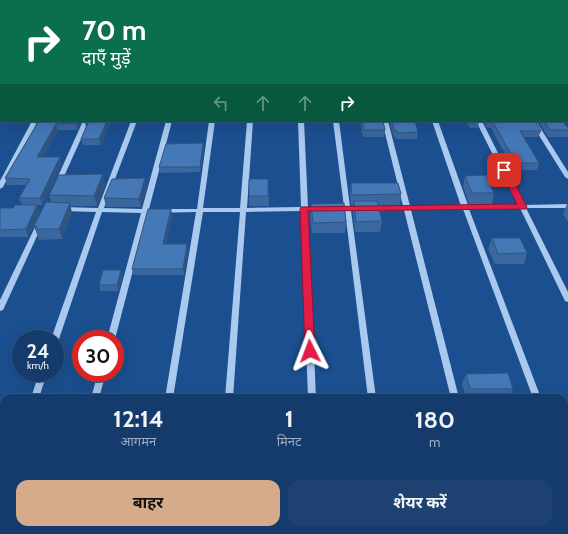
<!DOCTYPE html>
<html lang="hi">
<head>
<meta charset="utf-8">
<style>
	:root { --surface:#143b6b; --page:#1d4271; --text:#f1f3f6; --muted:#9dadc1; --line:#33557e; --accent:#d6ab8b }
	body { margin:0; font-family:Cabin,"Noto Sans Devanagari",sans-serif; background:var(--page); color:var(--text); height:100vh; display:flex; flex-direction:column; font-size:15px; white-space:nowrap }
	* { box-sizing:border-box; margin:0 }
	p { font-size:13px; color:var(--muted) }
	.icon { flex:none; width:22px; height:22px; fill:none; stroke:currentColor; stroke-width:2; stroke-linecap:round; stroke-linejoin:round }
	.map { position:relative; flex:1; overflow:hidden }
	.side { position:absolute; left:0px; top:394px; width:568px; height:140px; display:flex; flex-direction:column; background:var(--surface); border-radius:12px 12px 0 0; box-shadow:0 4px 16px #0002,0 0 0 1px var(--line) }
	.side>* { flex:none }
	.guide { position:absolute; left:0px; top:0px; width:568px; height:122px; box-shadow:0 4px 16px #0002,0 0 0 1px var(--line); background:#0b6e4f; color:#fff; overflow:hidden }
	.speed { position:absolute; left:12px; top:330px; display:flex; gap:8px; font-size:20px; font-weight:700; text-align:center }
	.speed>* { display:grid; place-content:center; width:52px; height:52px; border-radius:50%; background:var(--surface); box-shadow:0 4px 16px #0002,0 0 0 1px var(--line); line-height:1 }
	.speed small { font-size:10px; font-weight:400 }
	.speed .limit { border:6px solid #d22; background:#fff; color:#111 }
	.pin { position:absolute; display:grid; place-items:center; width:34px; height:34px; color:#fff; margin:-17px; border-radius:8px; box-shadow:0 2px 6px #0006 }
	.me { position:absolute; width:44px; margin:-22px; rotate:357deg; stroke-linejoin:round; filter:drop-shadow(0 0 3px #0008) }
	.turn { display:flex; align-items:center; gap:14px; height:84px; padding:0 16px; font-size:18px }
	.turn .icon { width:52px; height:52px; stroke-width:2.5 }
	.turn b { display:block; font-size:28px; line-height:34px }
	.lanes { display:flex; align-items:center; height:38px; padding:0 16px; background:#0003; justify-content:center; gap:20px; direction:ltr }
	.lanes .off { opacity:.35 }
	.eta { display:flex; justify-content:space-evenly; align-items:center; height:68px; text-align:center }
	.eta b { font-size:24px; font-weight:700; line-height:28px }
	.cta { display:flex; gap:8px; margin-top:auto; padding:8px 16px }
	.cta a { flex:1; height:46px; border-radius:12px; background:var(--accent); color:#111; font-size:16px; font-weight:700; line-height:46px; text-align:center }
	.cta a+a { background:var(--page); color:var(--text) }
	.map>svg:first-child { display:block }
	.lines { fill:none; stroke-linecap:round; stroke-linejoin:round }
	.minor { fill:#a9c9ee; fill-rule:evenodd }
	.wall { fill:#3a679d }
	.shaded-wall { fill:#305480 }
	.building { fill:#4478b7; stroke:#305480 }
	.route { fill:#e11d48; stroke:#92132f }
</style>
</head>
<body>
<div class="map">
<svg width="568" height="534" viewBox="0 0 568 534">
	<rect width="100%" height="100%" fill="#1b4f8f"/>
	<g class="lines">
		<path class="minor" d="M139 0H143V1H139Z
			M191 0H195V1H191Z
			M213 0H217V1H213Z
			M248 0H252V1H248Z
			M286 0H290V1H286Z
			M322 0H326V1H322Z
			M428 0H432V1H428Z
			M466 0H470V1H466Z
			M567 21H568V24H567Z
			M0 65H1V67H0Z
			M567 69H568V72H567Z
			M567 106H568V108H567Z
			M0 107H1V111L0 112Z
			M32 121H38L3 187 0 189V181Z
			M83 121H89L61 183 60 184H56L55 183Z
			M131 121H137L104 208 142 209 166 121H172L149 209H197L209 121H215L203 208H240L247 121H253L247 208 301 207 298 121H304L308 207H320L323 209 320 211H308L316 398H308L301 211 246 212 233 398H225L240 212H203L173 398H165L196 212 148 213 115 339H107L141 213 102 212 59 339 58 341 55 342V339H51L96 212 62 211 59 209 62 207 98 208Z
			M333 121H339L350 207 403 206 382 121H388L410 206H461L432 121H438L468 205H518L476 121H482L524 205 568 204V208H526L568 292V302L565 301 564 299 520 208 469 209 541 398H533L463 209 411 210 459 398H451L404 210 351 211 376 398H368L345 211H336L333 209 336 207H344Z
			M530 121H536L568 172V179L565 177Z
			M40 221 43 223 4 308 3 310 0 311V300L37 223Z
			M39 373H47L39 398H31Z
			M98 373H106L99 398H91Z
			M0 411H4V419H0Z
			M564 467 568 469V485L564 483Z
			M55 530H65L64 534H54Z
			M142 530H152V534H142Z
			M215 530H225V534H215Z
			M313 530H323V534H313Z
			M385 530H395L396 534H386Z
			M483 530H493L494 534H484Z"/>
	</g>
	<path class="wall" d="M329 0H427V1H329Z
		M433 0H465V1H433Z
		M471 0H568V16H567V1H472Z
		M1 4V49H0V10Z
		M35 121H82L77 130H58L43 157 62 163 42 205H37L40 212 28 237H0V208H13L22 205 19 198 26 185H7L5 178 36 125Z
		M111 121 101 145H83L81 139 86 128 85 123Z
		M360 121H383L385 130 384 137H363Z
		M389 121H415L418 132 417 139H396L395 137H394Z
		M466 121H479L478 128H470Z
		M484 121H535L541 131 538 137H524L539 163 537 170H514L491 128H487Z
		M538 121H562L568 128V137H548Z
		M203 143 204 148 200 172 160 173 159 167Z
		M465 176 494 193 492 204H469L463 186Z
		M268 179 269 206H249V196Z
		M351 183 401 194 400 205H378L382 221 380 232H355L353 212V205H351L350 193Z
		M105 185 97 206H70L72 213 62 239 39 240 34 226 51 202 49 195Z
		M147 187 141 207H106L104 198Z
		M311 204 346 222 345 233H312L310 214Z
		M567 204H568V222L563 214Z
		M171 209 172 216 166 244 188 250 184 275H133L132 269Z
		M492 238 527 253 524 264H495L488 249Z
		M123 276 118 291H100L99 285Z
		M466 374 513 389 510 398H466L462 384Z
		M22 530H54L53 533H24Z"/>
	<path class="shaded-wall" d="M77 121H82L77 130 76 123Z
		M107 121H111L101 145 99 139Z
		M56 124 58 130 39 164 37 157Z
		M203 143 204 148 200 172V167Z
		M60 157 62 163 42 205 40 198Z
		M103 174 105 185 97 206 94 196Z
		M145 178 147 187 141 207 139 199Z
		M70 203 72 213 62 239 59 229Z
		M37 205 40 212 28 237 26 229Z
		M171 209 172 216 164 250 163 244Z
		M187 244 188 250 184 275 183 269Z
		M121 270 123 276 118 291 117 285Z
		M0 476 2 480 0 485Z"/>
	<path class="building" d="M16 0H134V1H15Z
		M254 0H283V1H254Z
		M330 0H414L415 1H330Z
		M475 0H568V10H567V1H476Z
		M0 4H1V43H0Z
		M38 121H77L76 123 56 124 37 157H60L40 198H19L30 179 5 178 37 124Z
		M86 121H107L99 139H81L88 123H85Z
		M362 121H383L385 130H364Z
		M392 121H415L418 132 397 133 396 130H394Z
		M471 121H479L480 122H471Z
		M489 121H535L541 131H520L539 163H516L493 122H489Z
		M544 121H562L568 128V130H550Z
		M203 143 200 167H159L166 144Z
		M103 174 94 196 49 195 59 175Z
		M486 175 494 193H472L465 176Z
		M145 178 139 199 104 198 112 179Z
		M249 179H268V196H249Z
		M351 183H398L401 194 352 195Z
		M354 201H377L382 221 356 222Z
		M46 202 70 203 59 229H35L37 226H34Z
		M344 203 346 222 313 223 311 204Z
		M15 205H37L26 229 0 230V208H13Z
		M148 209H171L163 244H187L183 269H132Z
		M492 238H520L527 253 498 254Z
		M103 270H121L117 285H99Z
		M508 373 513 389H470L466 374Z"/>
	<path class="route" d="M502 168H507L508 170 527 207 526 209 308 211 315 351 314 354H306L305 351 300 209 301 207 517 204 500 170Z"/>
</svg>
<div class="speed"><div>24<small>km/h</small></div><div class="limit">30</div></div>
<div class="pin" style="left:504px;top:170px;background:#d93025"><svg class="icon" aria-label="arrive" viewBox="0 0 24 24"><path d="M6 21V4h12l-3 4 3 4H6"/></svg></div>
<svg class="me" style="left:310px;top:351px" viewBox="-20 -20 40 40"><path d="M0-17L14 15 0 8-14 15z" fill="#e11d48" stroke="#fff" stroke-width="4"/></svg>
<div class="guide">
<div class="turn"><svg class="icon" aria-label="right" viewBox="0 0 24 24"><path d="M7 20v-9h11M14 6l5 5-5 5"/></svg><div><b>70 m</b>दाएँ मुड़ें</div></div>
<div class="lanes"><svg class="icon off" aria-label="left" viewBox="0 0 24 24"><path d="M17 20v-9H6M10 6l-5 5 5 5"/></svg><svg class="icon off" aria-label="ahead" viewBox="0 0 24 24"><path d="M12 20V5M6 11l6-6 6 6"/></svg><svg class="icon off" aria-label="ahead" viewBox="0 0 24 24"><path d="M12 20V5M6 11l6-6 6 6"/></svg><svg class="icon" aria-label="right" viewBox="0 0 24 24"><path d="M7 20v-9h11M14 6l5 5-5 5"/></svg></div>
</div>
<section class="side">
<div class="eta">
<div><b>12:14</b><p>आगमन</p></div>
<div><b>1</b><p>मिनट</p></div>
<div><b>180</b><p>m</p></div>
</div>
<div class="cta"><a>बाहर</a><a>शेयर करें</a></div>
</section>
</div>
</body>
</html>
